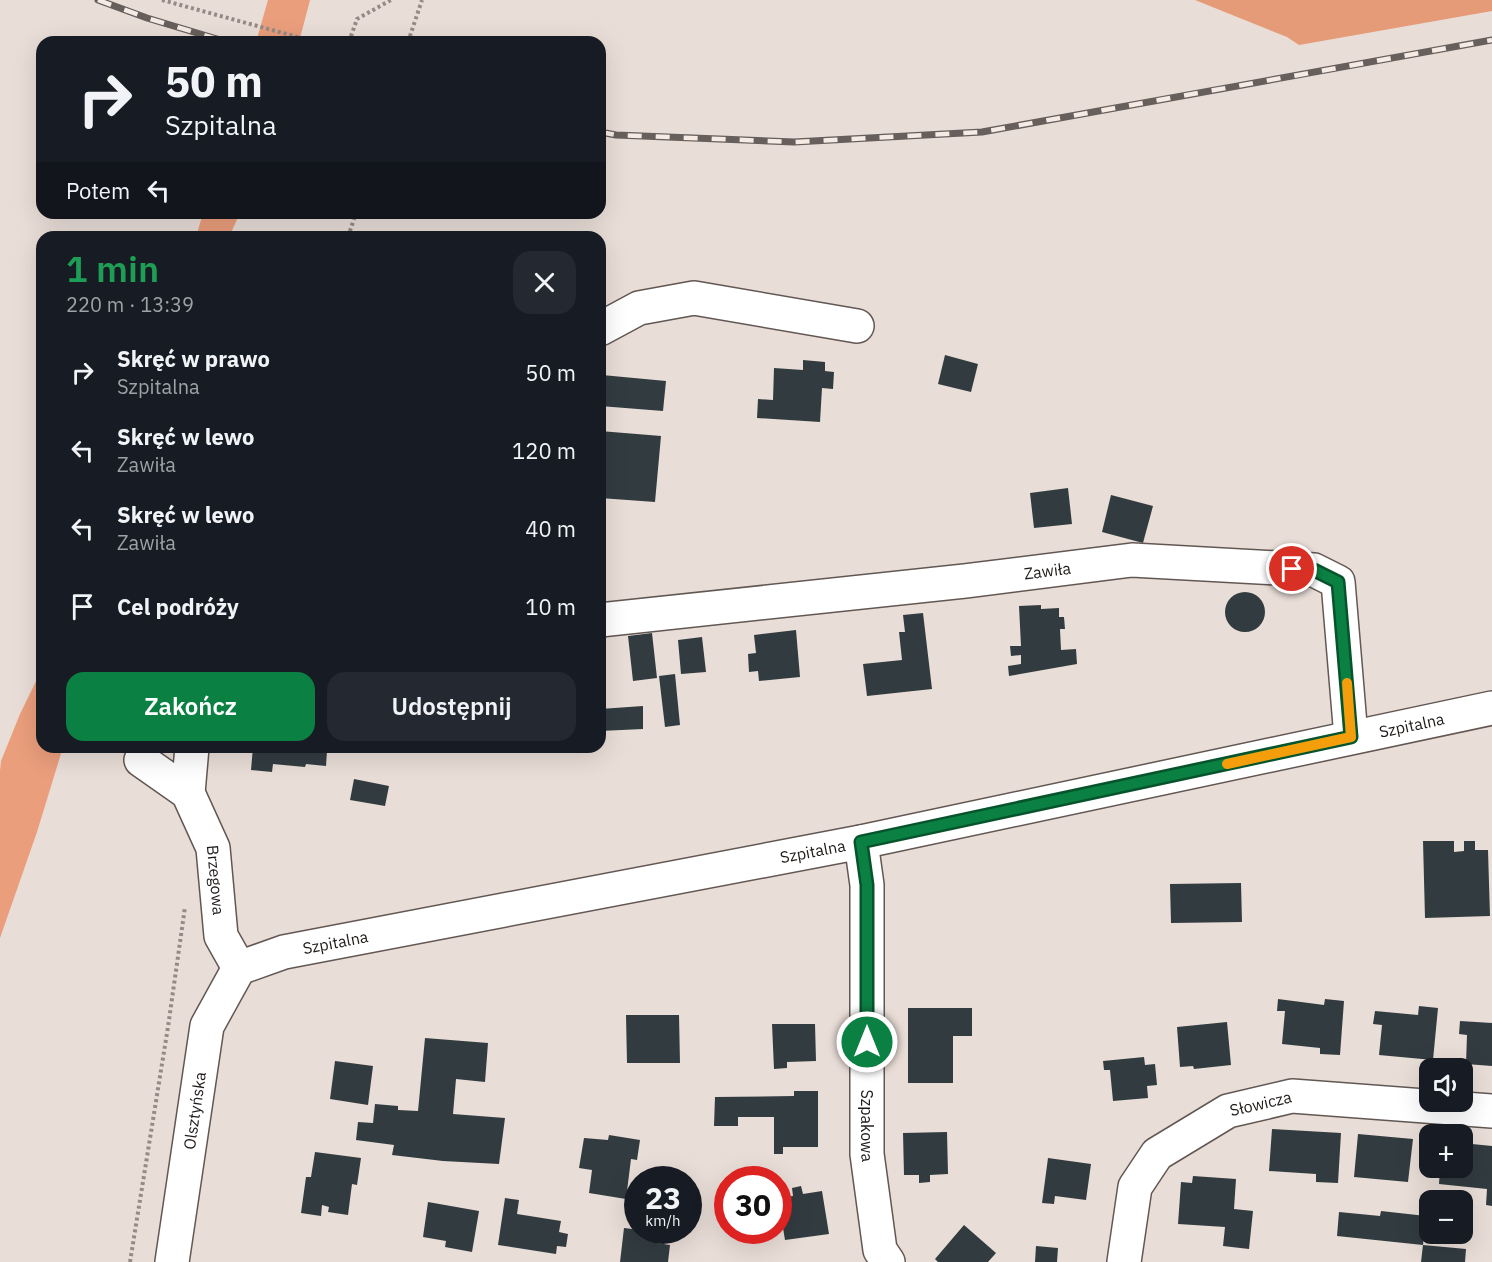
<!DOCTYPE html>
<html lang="pl">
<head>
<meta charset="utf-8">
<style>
	:root { --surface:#171b24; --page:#242831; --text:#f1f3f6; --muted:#9ea1a6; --accent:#0b8043 }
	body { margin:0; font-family:"IBM Plex Sans",sans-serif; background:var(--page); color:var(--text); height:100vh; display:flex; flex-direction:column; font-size:22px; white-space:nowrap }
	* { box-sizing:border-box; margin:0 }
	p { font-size:20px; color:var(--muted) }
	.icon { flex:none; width:33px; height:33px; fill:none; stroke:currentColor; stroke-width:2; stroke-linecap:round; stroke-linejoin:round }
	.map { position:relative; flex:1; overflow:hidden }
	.drawer { position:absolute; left:36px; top:231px; width:570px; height:522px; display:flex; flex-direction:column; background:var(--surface); border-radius:18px; box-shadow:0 6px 24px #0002 }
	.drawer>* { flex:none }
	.top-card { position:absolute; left:36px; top:36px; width:570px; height:183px; border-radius:18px; box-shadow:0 6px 24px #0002; background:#171b24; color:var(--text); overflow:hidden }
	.fabs { position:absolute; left:1419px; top:1058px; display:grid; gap:12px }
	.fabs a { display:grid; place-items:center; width:54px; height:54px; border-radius:12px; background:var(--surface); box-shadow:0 6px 24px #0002; font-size:30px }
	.speed { position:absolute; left:624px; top:1166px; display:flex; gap:12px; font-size:30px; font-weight:700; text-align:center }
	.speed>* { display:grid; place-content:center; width:78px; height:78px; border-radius:50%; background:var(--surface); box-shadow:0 6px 24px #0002; line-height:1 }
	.speed small { font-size:15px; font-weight:400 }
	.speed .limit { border:9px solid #d22; background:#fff; color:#111 }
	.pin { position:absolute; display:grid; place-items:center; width:51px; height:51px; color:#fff; margin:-26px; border:3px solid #fff; border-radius:50%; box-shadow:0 2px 6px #0007 }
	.me { position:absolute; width:66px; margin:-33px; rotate:0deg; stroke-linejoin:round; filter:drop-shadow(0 0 4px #0008) }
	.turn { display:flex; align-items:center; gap:21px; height:126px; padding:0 30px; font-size:27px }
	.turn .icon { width:78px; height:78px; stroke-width:2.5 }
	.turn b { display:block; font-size:42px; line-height:51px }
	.then { display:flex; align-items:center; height:57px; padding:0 30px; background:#0003; gap:12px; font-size:22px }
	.round { display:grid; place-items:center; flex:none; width:63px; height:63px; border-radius:18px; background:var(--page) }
	.summary { display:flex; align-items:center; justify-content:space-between; height:102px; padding:0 30px }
	h1 { font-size:36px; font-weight:600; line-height:45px; color:#1e9e55 }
	.action { display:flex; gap:12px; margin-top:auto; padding:12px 30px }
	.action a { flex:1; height:69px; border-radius:18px; background:var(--accent); color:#fff; font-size:24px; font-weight:600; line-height:69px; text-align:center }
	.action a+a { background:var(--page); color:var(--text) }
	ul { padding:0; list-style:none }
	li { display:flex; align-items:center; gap:18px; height:78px; padding:0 30px }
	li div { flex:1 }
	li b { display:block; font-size:22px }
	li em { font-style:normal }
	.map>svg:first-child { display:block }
	.forest { fill:#e59a78 }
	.water { fill:#ea9e7c }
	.building { fill:#323c40 }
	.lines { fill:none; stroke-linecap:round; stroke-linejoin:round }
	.minor-casing { stroke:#625753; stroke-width:36 }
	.path { stroke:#948b87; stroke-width:4; stroke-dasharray:3 3; stroke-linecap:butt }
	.minor { stroke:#fff; stroke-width:33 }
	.rail-casing { stroke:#665f5c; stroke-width:7 }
	.rail { stroke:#f6eae4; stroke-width:4.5; stroke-dasharray:14; stroke-linecap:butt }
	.route-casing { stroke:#07532c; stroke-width:15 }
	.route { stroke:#0b8043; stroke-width:10 }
	.slow { stroke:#f59e0b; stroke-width:10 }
	.labels { text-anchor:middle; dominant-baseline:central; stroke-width:6; stroke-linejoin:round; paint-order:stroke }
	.street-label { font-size:16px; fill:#1f1b19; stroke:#f6eae4 }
</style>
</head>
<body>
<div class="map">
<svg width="1492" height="1262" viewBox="0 0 1492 1262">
	<rect width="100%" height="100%" fill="#e9ddd7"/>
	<path class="forest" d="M1195 0H1492V11L1299 45 1287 37Z"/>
	<path class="water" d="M268 0H310L299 42H256Z
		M203 213H240L229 237H196Z
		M42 669V747H63L37 832 0 938V771L1 761 20 714Z"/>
	<path class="building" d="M945 355 978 364 971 392 938 384Z
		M803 360 825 362V371L834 372 833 389 822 388 820 422 757 418 758 399 773 400 774 368 803 370Z
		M602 375 666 381 663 411 600 406Z
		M600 431 661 436 655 502 600 498Z
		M1068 488 1072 524 1034 528 1030 493Z
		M1111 495 1153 506 1143 543 1102 532Z
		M1225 612a20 20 0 1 1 40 0a20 20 0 1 1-40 0Z
		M1041 605V609L1059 608V617H1064L1065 629H1060L1061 650 1076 649 1077 664 1009 676 1008 666 1021 664V655L1011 656 1010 646H1021L1019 606Z
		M923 613 932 689 867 696 863 664 902 660 899 632H905L903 615Z
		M796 630 800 677 759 681 758 671 749 672 748 654 756 653 754 635Z
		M652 633 657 678 633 681 628 636Z
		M702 637 706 672 681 674 678 640Z
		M675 674 680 725 665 727 659 676Z
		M643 706V729L600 731V709Z
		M253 747H308L307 749 327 751 326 766 306 764 305 767 273 764 272 772 251 770Z
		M354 779 389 786 385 806 350 800Z
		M1423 841H1454V852L1464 851V841H1475V850H1488L1490 916 1425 918Z
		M1241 883 1242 922 1171 923 1170 884Z
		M1278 999 1324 1005 1325 999 1344 1001 1340 1055 1320 1054V1048L1282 1044 1285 1011H1277Z
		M1419 1006 1438 1008 1433 1060 1379 1055 1382 1025 1373 1024 1375 1011 1418 1015Z
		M908 1008H972V1036H953V1083H908Z
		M626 1015H679L680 1063H627Z
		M1460 1021 1492 1023V1066L1466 1064 1467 1035 1459 1034Z
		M1227 1022 1231 1065 1194 1069 1193 1066 1180 1067 1177 1027Z
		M772 1024H815L816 1061 787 1062V1068L774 1069Z
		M425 1038 488 1043 485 1082 456 1079 453 1114 505 1118 499 1164 443 1161 392 1155 394 1145 356 1140 358 1122 373 1123 375 1104 398 1106V1110L418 1111Z
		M1144 1057 1145 1065 1155 1064 1157 1085 1147 1086 1148 1098 1113 1101 1110 1070H1104L1103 1061Z
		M335 1061 373 1066 368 1105 330 1099Z
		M794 1091H818V1147H783V1154H774V1117H738V1126H714L715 1097 794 1096Z
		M1272 1129 1341 1133 1338 1183 1316 1182V1174L1269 1171Z
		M947 1132 948 1174 930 1175V1182L919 1183V1175H904L903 1133Z
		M1358 1134 1413 1139 1408 1182 1354 1177Z
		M609 1135 640 1140 637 1160 631 1159 626 1199 589 1193 592 1170 579 1168 584 1138 608 1140Z
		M1462 1143 1492 1146V1206L1486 1205 1487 1189 1439 1184 1440 1167H1462Z
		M315 1152 361 1158 357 1185 352 1184 348 1215 328 1212 329 1207 322 1205 321 1216 301 1213 306 1177H311Z
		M1048 1158 1091 1164 1086 1200 1055 1196 1054 1204 1042 1203Z
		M1193 1176 1236 1179 1234 1209 1253 1211 1249 1249 1223 1246 1225 1227 1178 1224 1181 1182 1192 1183Z
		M801 1186 803 1194 822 1191 829 1234 785 1240 778 1198 793 1196 792 1188Z
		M505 1198 519 1200 517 1214 561 1221 559 1232 568 1234 566 1247 557 1246 556 1254 498 1245Z
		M428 1202 479 1211 472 1252 445 1247 446 1241 423 1237Z
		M1381 1211 1426 1216 1423 1245 1337 1236 1339 1212 1380 1216Z
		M964 1225 996 1253 988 1262H938L935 1259Z
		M624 1228 658 1232 657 1243 670 1245 668 1262H620Z
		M1423 1245 1466 1249 1465 1262H1421Z
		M1036 1246 1058 1248 1057 1262H1035Z"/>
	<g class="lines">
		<defs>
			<g id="minor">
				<path d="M600 329 639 308 694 298 857 326"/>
				<path id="s1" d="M600 620 965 581 1132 560 1314 570 1338 582 1351 737"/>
				<path id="s2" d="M141 760 188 793 213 848 221 936 239 968"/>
				<path d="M188 793 192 747"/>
				<path id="s3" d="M861 842 867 885V1154L880 1250 888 1262"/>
				<path id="s4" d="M239 968 284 952 861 842 1492 708"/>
				<path id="s5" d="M172 1262 207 1026 239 968"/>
				<path id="s6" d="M1124 1262 1135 1187 1157 1154 1228 1111 1292 1096 1492 1111"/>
			</g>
		</defs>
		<use href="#minor" class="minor-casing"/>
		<path class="path" d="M162 0 316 42
			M349 42 357 19 391 0
			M408 42 422 0
			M348 237 356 213
			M130 1262 168 1027 185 907"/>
		<use href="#minor" class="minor"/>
		<defs>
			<path id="rail" d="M98 0 147 18 227 42
				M600 132 616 135 794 142 982 132 1492 40"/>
		</defs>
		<use href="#rail" class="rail-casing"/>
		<use href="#rail" class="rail"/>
	</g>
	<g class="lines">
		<defs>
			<path id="route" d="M867 1042V885L861 842 1351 737 1338 582 1314 570 1292 569"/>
		</defs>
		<use href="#route" class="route-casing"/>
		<use href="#route" class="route"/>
		<path class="slow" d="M1227 764 1351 737 1347 683"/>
	</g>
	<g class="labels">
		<g class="street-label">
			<text stroke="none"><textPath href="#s1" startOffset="450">Zawiła</textPath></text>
			<text stroke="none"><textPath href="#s4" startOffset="1198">Szpitalna</textPath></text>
			<text stroke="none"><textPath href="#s4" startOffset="586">Szpitalna</textPath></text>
			<text stroke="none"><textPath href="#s2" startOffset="150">Brzegowa</textPath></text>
			<text stroke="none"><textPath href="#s4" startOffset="100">Szpitalna</textPath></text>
			<text stroke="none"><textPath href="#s6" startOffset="232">Słowicza</textPath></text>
			<text stroke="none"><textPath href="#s5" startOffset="153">Olsztyńska</textPath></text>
			<text stroke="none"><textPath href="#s3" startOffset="284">Szpakowa</textPath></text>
		</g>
	</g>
</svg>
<div class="fabs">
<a><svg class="icon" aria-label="sound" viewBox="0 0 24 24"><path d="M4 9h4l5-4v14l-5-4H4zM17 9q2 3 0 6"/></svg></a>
<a>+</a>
<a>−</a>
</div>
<div class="speed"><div>23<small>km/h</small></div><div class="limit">30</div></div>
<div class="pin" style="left:1292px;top:569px;background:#d93025"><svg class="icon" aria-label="arrive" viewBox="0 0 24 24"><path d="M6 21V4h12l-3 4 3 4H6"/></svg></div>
<svg class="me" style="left:867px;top:1042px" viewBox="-20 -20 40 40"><circle r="17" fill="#0b8043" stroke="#fff" stroke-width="3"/><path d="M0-11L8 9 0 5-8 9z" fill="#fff"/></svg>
<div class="top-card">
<div class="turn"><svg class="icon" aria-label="right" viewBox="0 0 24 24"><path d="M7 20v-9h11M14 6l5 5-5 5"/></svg><div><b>50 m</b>Szpitalna</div></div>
<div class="then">Potem<svg class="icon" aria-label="left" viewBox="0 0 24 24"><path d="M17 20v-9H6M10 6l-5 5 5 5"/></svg></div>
</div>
<section class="drawer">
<div class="summary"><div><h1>1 min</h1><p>220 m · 13:39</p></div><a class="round"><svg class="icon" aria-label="close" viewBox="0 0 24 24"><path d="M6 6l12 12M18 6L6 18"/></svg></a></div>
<ul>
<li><svg class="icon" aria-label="right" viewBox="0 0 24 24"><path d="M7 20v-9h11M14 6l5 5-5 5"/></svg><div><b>Skręć w prawo</b><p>Szpitalna</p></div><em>50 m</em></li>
<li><svg class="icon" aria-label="left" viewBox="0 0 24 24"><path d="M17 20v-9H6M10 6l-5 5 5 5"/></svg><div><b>Skręć w lewo</b><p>Zawiła</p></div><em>120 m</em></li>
<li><svg class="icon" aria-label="left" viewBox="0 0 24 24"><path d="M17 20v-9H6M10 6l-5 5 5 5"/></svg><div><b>Skręć w lewo</b><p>Zawiła</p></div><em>40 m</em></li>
<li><svg class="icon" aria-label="arrive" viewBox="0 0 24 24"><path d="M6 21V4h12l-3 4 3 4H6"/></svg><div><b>Cel podróży</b></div><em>10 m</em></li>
</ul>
<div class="action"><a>Zakończ</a><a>Udostępnij</a></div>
</section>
</div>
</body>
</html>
